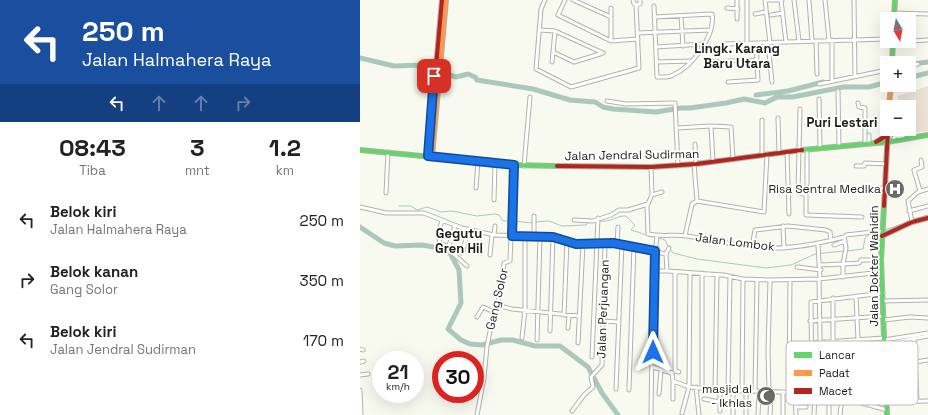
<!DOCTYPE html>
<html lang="id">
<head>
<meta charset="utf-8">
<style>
	:root { --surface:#fff; --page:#f6f6f6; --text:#222; --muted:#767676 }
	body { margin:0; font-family:"Space Grotesk",sans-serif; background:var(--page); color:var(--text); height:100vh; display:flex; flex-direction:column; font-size:15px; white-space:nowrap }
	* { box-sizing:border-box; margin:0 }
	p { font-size:13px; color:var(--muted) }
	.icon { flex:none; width:22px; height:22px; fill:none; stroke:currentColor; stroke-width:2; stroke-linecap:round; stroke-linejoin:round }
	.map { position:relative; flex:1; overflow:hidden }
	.sheet { display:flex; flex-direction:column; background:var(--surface); width:360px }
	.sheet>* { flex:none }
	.banner { background:#1a4fa0; color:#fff; overflow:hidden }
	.needle { width:26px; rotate:170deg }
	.controls { position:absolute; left:520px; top:12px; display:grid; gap:8px }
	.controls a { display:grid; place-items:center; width:36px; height:36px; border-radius:0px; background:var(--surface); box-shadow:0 4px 16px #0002; font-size:20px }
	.speed { position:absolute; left:12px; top:351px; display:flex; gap:8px; font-size:20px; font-weight:700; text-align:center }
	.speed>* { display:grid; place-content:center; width:52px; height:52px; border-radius:50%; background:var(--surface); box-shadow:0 4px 16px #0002; line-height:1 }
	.speed small { font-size:10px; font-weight:400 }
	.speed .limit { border:6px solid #d22; background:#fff; color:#111 }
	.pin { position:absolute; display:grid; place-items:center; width:34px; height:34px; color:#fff; margin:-17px; border-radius:8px; box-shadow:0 2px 6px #0006 }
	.me { position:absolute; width:44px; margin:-22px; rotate:0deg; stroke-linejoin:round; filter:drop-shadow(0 0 3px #0008) }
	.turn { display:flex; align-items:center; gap:14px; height:84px; padding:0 16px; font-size:18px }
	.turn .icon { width:52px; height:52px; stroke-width:2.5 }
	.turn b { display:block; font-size:28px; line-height:34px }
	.lanes { display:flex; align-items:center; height:38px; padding:0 16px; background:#0003; justify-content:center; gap:20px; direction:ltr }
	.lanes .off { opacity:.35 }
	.eta { display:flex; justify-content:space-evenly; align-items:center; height:68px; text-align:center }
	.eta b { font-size:24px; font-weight:700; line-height:28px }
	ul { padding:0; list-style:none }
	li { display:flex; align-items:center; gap:12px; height:60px; padding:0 16px }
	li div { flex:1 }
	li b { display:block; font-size:15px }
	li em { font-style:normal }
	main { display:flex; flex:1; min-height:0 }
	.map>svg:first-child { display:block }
	.green { fill:#eee3d8 }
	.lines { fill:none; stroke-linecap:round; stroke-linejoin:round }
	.stream { stroke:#acc8ba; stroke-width:1 }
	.river { stroke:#acc8ba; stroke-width:5 }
	.street-casing { stroke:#b2b2ac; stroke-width:5 }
	.fast-casing { stroke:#b2b2ac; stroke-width:6 }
	.slow-casing { stroke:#b2b2ac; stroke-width:6 }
	.jam-casing { stroke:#b2b2ac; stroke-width:6 }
	.street { stroke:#fefefd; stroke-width:3 }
	.fast { stroke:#63d668; stroke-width:4 }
	.slow { stroke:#ff974d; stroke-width:4 }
	.jam { stroke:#b3261e; stroke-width:4 }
	.route-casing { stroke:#114b97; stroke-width:10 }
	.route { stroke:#1a73e8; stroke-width:7 }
	.labels { text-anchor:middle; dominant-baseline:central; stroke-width:3.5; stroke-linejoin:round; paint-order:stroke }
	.street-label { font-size:12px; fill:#1c1c17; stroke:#fff }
	.poi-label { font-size:12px; fill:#1c1c17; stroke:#fff; text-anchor:end }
	.neighbourhood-label { font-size:13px; font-weight:bold; fill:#1c1c17; stroke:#fff }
	.key { fill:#fff; stroke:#bbbbb9; stroke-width:1 }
	.key-label { font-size:11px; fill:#1c1c17 }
</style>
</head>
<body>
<main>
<section class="sheet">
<div class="banner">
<div class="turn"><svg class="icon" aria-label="left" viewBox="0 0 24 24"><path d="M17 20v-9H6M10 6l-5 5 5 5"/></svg><div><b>250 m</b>Jalan Halmahera Raya</div></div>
<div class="lanes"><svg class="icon" aria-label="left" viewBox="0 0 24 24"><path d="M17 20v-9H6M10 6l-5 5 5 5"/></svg><svg class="icon off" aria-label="ahead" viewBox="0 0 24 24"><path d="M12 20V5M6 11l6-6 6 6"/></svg><svg class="icon off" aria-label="ahead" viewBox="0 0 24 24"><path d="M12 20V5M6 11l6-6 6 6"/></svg><svg class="icon off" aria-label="right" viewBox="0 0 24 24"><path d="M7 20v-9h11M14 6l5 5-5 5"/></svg></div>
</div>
<div class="eta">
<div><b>08:43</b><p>Tiba</p></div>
<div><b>3</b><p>mnt</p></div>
<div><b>1.2</b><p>km</p></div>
</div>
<ul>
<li><svg class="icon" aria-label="left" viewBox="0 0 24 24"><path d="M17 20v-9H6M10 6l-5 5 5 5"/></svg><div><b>Belok kiri</b><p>Jalan Halmahera Raya</p></div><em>250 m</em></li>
<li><svg class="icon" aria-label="right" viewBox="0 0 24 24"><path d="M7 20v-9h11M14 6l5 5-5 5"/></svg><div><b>Belok kanan</b><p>Gang Solor</p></div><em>350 m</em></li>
<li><svg class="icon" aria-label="left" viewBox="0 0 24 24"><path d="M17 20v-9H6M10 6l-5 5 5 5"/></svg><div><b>Belok kiri</b><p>Jalan Jendral Sudirman</p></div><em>170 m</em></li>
</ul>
</section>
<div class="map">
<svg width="568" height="415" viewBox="0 0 568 415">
	<rect width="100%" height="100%" fill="#f8faf0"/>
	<path class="green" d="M568 86V131L538 135V129H549V107H538V96Z"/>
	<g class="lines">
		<path class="stream" d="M39 206H51L57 210 67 207 81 212 92 211 117 216 135 214 139 215 143 221H150
			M555 219 568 215
			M154 221 172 223
			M238 221C251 223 258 215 266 216L275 225 271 230 287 235
			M175 222 189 221 202 226 226 225 229 222
			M525 230 545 223
			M292 236 305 240 308 246
			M310 249 313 253 337 259 406 268 431 265 455 254 484 251
			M487 251 503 249 505 238 510 234"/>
		<path class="river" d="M0 58 34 66 63 65 72 70 96 77 108 74 115 77 117 80 173 89 210 100 235 102 243 107 253 109 296 112 321 108H330L366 103 384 99 405 103 417 97H433L483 87H509L527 82
			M553 64 568 62
			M549 81 556 76 568 73
			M396 95 428 91 463 82
			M0 227 24 243 35 246 62 245 79 248 90 253 99 270 101 303 88 329 101 340 110 344 122 345 141 340H153L175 346H200L228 367 242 393 258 415"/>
		<defs>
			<path id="street" d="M185 0 181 9 176 69 211 87 279 68 276 5
				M205 0 198 15 251 41 278 39
				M213 0 251 17
				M273 0 274 4 277 5 280 4V0
				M405 0 410 43
				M407 0H422
				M421 0 426 42
				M434 0 439 41
				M449 0 452 41
				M465 0 469 40
				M494 0 495 76
				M294 6C295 30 296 53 297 77 303 77 309 78 313 75 332 67 356 35 352 14L294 17
				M251 8V41
				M367 8 378 9
				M534 13 568 14
				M395 14 406 12
				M411 15 423 13
				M321 16 323 46
				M377 19V0
				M179 30 195 31 243 53 214 62 193 52
				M277 33 351 30
				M472 40V81
				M456 41 457 74
				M533 42 568 40
				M387 43V0
				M408 43 412 82
				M364 44 527 39
				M296 47 344 44
				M192 62 195 31
				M297 62 332 61
				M348 62 397 60
				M549 66 558 64
				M368 82 398 80 396 43
				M459 84 527 70
				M478 91 479 146
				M459 99 460 148
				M247 101 266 104 315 103 318 166
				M498 103 499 107 505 108V143
				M440 109 438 192 446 195V215L502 217
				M418 118 419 153
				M402 120V155
				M351 126 371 127 373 159
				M317 128 351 126 353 162
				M509 135V143
				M534 138 535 136 543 137
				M335 144 336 164
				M447 150V184
				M427 152 429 214
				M334 164 337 201
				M164 166 170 97
				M496 166H504L505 163 526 164
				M291 167 292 195 287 206 288 234C301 237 314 234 327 236 353 240 380 247 406 248 433 249 458 244 484 237L486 235 522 231
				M116 188 118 161
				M497 190 524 188
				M560 191 554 170 562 167 561 160
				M26 193 28 152
				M292 195 302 192
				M134 200 135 163
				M337 201 404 212 407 154
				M0 207 26 213H64L102 228 134 235 193 237 216 244H257L306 254 307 271H308L363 275 383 279 410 280 459 279 522 272
				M549 211 568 206
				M174 216V236
				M214 220 233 221 251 215 259 210H268L288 204
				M82 221 78 234 80 243 101 253 103 251 108 229
				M552 222 548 201 558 192 568 189
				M95 226 88 249 107 266
				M423 226 424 248
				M134 235 135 226
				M325 236 332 204 337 201
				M257 244 258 227
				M458 245 460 279
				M474 245 485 241
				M392 247 395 230 428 226 466 230 470 232 471 240
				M306 254 309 248
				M130 255 132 235
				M483 264 486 248 484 237
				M484 264 499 263 501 260H521
				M461 265 483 264V277
				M437 267 461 270
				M293 271H307
				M315 272V371L319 372
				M459 279 461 394
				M496 296 500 384
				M473 298V378
				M523 301 568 300
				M136 305 152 309 219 316
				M204 315 207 241
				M117 317 123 307 134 312
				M524 320 550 317 568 318
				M242 321 258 322
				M450 321 524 316
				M208 328 209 316
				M190 331 193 237
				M162 338 165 310V236
				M554 338 557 401
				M177 340 180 236
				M524 340 568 333
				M531 342 535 402
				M218 343 223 244
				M450 343 524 338
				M525 344 568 336
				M0 349 3 350
				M232 357 238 218
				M0 362 4 361
				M555 362 568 360
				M430 363 461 364 525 359
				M293 367 312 373 313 381 329 387 360 390 423 392 458 395 469 394 527 410
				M0 375 8 374
				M452 376 473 378 526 391
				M336 387 339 415
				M342 387V273
				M256 389 262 244
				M0 390 1 415
				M269 390 274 246
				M355 390 357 275
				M360 390V411
				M368 391 370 276
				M382 391 383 279
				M395 391 397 280
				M409 391 408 351 410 280
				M429 392 430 280
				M435 393 436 415
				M299 394 301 369
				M452 394 451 302 523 293
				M313 399V381
				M344 399 360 402
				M527 402 568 401
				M436 407H446
				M212 411 224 395 233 387 231 377 242 365 245 243
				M322 413 329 387 330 273
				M117 415 124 378 127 346 134 312 139 297 144 263 150 261 154 165
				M291 415 293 271 297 236
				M373 415V391
				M386 415V391
				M398 415 399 391
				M410 415 411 392
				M423 415V392
				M454 415 455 395
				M469 415V394
				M480 415 482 397"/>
			<path id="fast" d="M534 19 535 0
				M532 63 533 41
				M0 150 154 165 197 166
				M442 150 527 142 568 135
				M524 206 521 260 527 415"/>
			<path id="slow" d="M529 107 531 85
				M72 157 86 0"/>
			<path id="jam" d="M516 142 524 137 527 131
				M68 156 82 0
				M197 166 291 167 336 164 442 150
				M524 206 528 129
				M522 236 552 222 568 218"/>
		</defs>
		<use href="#street" class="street-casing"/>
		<use href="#fast" class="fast-casing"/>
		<use href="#slow" class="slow-casing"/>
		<use href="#jam" class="jam-casing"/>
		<use href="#street" class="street"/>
		<use href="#fast" class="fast"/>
		<use href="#slow" class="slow"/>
		<use href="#jam" class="jam"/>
	</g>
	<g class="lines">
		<defs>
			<path id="route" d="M74 76 68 156 154 165 152 236 193 237 216 244 253 243 295 251 293 352"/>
		</defs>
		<use href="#route" class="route-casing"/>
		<use href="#route" class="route"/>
	</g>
	<defs>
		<symbol id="hospital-disc" viewBox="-11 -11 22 22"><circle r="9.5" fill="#696a63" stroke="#fff"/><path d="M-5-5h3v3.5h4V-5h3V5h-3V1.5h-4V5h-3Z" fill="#fff"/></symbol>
		<symbol id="mosque-disc" viewBox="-11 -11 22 22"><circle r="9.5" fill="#696a63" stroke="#fff"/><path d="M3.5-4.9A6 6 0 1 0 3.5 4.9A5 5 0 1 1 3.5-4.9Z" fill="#fff"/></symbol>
	</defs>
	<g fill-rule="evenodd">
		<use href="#hospital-disc" x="524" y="178" width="22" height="22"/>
		<use href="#mosque-disc" x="395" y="385" width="22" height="22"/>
	</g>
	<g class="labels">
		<g class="street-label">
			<text transform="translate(272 155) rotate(-1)">Jalan Jendral Sudirman</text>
			<text transform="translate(375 242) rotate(7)">Jalan Lombok</text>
			<text transform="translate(514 266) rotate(-90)">Jalan Dokter Wahidin</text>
			<text transform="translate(137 299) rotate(-77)">Gang Solor</text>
			<text transform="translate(243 309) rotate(-88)">Jalan Perjuangan</text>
		</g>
		<g class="poi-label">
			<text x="521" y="189">Risa Sentral Medika</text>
			<text x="392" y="389">masjid al<tspan x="392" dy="14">- Ikhlas</tspan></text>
		</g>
		<g class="neighbourhood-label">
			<text x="377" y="48">Lingk. Karang<tspan x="377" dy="15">Baru Utara</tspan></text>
			<text x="482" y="122">Puri Lestari</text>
			<text x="99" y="233">Gegutu<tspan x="99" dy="15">Gren Hil</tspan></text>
		</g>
	</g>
	<rect x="426" y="341" width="132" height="64" rx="6" class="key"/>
	<rect x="434" y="352" width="18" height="6" fill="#63d668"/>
	<rect x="434" y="370" width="18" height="6" fill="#ff974d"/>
	<rect x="434" y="388" width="18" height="6" fill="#b3261e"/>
	<g class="key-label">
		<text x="459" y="359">Lancar</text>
		<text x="459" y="377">Padat</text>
		<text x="459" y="395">Macet</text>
	</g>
</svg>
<div class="controls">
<a><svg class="needle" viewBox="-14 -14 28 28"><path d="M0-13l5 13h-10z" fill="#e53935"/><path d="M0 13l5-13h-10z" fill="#767676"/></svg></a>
<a>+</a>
<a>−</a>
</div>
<div class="speed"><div>21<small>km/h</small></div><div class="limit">30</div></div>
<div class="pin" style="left:74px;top:76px;background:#d93025"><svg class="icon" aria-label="arrive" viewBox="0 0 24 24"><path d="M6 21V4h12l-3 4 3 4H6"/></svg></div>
<svg class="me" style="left:293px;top:352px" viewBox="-20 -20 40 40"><path d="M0-17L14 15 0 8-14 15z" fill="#1a73e8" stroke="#fff" stroke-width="4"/></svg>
</div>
</main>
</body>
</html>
